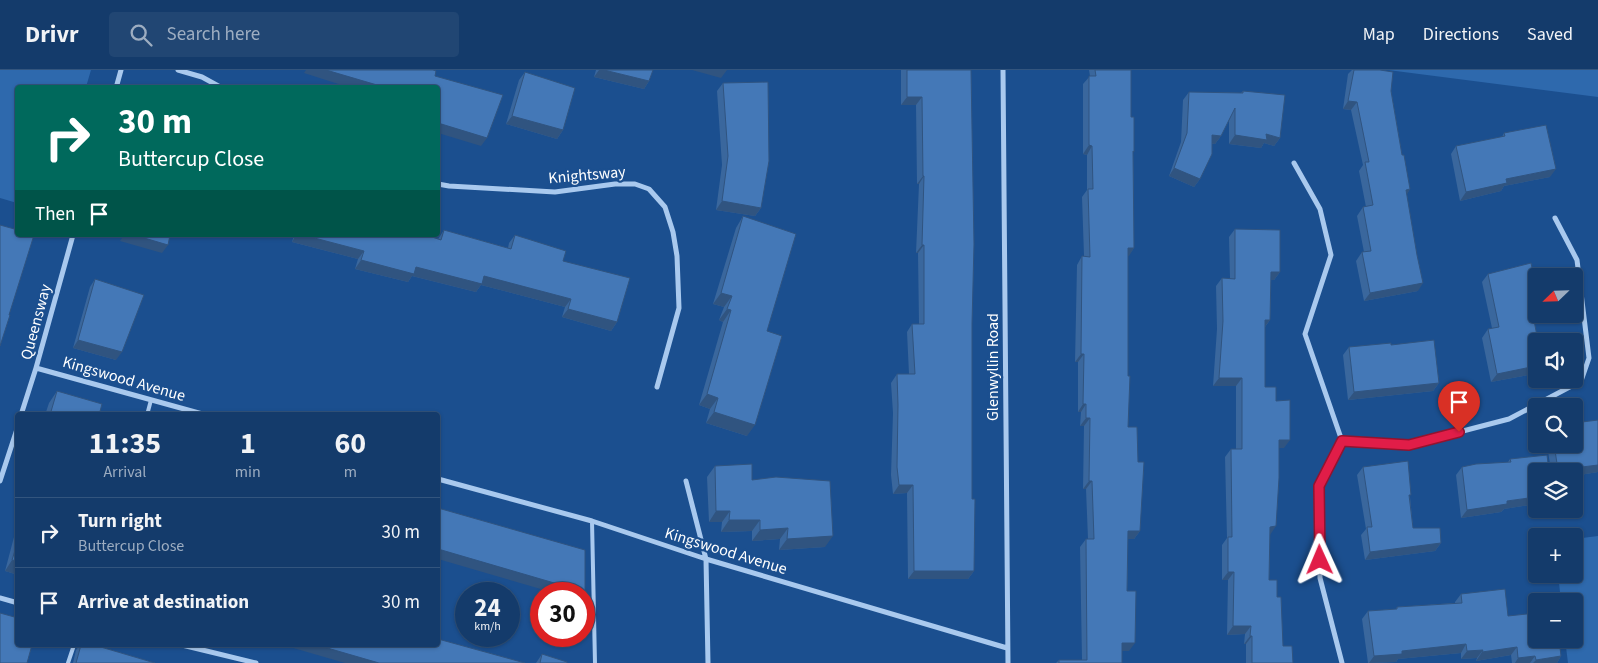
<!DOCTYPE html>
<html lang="en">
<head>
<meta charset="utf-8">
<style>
	:root { --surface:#143b6b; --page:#214673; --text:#f1f3f6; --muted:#9dadc1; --line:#33557e }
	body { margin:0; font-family:"Source Sans 3",sans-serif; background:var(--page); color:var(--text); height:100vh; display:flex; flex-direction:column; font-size:19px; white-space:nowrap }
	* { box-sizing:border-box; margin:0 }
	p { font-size:16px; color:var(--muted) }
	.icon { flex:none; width:28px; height:28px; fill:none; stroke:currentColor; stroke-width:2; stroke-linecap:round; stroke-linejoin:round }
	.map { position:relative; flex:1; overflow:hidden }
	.sheet { position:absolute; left:15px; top:342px; width:425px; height:235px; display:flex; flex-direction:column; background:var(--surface); border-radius:5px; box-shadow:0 1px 4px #0004,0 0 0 1px var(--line) }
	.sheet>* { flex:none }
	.banner { position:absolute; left:15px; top:15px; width:425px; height:152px; border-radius:5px; box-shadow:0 1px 4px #0004,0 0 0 1px var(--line); background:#00695c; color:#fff; overflow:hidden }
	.needle { width:32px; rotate:247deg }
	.buttons { position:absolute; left:1528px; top:198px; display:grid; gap:10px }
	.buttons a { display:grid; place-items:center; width:55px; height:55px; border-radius:5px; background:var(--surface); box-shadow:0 1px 4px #0004,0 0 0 1px var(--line); font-size:25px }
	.speed { position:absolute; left:455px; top:512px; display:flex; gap:10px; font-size:25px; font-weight:700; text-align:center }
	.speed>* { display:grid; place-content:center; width:65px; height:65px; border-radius:50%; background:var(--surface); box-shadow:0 1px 4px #0004,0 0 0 1px var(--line); line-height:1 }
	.speed small { font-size:12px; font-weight:400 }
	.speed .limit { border:8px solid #d22; background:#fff; color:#111 }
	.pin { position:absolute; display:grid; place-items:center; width:42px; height:42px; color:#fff; margin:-51px -21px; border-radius:50% 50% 50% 0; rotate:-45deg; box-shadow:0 0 5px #0007 }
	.pin .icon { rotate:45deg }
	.me { position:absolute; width:55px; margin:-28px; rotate:359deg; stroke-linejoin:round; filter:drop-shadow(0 0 4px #0008) }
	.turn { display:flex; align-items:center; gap:18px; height:105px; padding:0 20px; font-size:22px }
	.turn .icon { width:65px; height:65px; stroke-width:2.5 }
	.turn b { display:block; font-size:35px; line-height:42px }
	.then { display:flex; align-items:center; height:48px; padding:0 20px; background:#0003; gap:10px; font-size:19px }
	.eta { display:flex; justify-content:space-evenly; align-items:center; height:85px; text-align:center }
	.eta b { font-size:30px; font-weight:700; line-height:35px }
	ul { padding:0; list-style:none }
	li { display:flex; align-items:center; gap:15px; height:70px; padding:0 20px; border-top:1px solid var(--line) }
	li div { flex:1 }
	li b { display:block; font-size:19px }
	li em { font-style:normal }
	header { display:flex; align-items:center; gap:30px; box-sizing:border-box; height:70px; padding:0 25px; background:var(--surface); border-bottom:1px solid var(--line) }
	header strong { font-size:24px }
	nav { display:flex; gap:28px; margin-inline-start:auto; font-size:18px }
	.search { width:350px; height:45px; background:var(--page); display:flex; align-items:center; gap:12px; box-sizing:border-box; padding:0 18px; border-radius:5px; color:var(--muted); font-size:19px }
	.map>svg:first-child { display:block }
	.green { fill:#2e69ad }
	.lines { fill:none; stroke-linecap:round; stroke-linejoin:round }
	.service { stroke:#a9c9ee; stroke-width:4 }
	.minor { stroke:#a9c9ee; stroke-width:5 }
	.wall { fill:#3a679d }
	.shaded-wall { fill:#305480 }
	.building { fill:#4478b7; stroke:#305480 }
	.route-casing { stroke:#92132f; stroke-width:12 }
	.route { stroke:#e11d48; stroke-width:9 }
	.labels { text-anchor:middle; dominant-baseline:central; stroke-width:4.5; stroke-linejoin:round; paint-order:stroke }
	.street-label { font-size:16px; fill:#fff; stroke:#1b4f8f }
</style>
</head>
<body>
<header>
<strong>Drivr</strong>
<div class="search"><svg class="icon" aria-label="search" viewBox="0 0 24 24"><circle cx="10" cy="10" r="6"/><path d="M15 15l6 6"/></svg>Search here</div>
<nav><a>Map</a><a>Directions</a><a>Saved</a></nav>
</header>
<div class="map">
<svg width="1598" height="593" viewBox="0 0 1598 593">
	<rect width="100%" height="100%" fill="#1b4f8f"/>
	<path class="green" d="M0 0H91L86 17 18 18 17 133 0 128Z
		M1388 0H1598V27Z
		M1598 466V593H1568L1565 569H1574V531H1561L1558 504H1574V469Z"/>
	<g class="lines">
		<path class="service" d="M147 345 151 330
			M592 451 595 593
			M68 593 74 575"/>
		<path class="minor" d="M178 0 202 7 222 18
			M1003 0 1008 593
			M116 18 121 0
			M1294 93 1320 139 1331 185 1305 264 1342 371 1319 416 1320 508 1342 593
			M438 114 449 116 555 122 615 114H635L649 119 665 137 673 162 677 186 679 238 657 317
			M36 298 206 345
			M21 345 36 298 73 165
			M1342 371 1409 375 1509 349 1581 311 1589 288 1577 190 1555 148
			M438 409 592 451 706 489 1007 578
			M0 411 18 356
			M686 411 706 489 708 593
			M0 528 18 533
			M182 575 256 593"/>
	</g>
	<path class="wall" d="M596 0H653L649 11 644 19 594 7Z
		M901 0H971L972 429 974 501 968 509H908L907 423 893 424 891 405 893 343 891 313 897 304H909L907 262 912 254H919L918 183H916L919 114H917L916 35H901Z
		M1089 0H1131V47L1133 83 1134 178 1128 186V357L1140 461 1134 469H1128L1127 521 1129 581H1122V593H1056L1059 590H1082L1080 477 1086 469H1088L1086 419H1083L1084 356H1080L1081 342H1078V292H1075L1077 195 1082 186H1084L1082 127 1087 120V85L1083 84V14L1090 6Z
		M1352 0H1380L1391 21 1402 85 1410 119 1406 125 1418 221 1364 231 1356 191 1362 182H1364L1357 146 1363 137H1366L1359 101 1363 95 1351 40 1343 39 1348 4Z
		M525 2 563 60 557 69 506 54 519 10Z
		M723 13 761 138 755 146 716 140 722 95 717 21Z
		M1243 21 1280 68 1274 76 1264 73 1261 78 1229 74V50L1221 66 1215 74H1212L1200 109 1194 117 1169 106 1181 72 1183 30 1189 22 1241 23Z
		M1504 63 1550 107 1504 116 1501 121 1460 131 1451 84 1456 76 1502 67Z
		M743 146 767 261 747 366 706 353 710 339 699 335 723 252 719 250 724 237 713 234 736 158Z
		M1235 159 1280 202 1274 210H1271L1270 250 1265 257V317L1276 331 1284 378H1279L1270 465 1269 510 1277 527 1283 576 1293 593H1246V574H1244L1245 564 1227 565 1228 510H1222V475L1227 468 1225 387 1231 379H1236V316H1213L1217 259 1216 216 1222 208H1230L1229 167Z
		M444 160 508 178 509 173 515 165 563 191 617 252 611 261 562 247 565 237 481 215 476 222 412 206 408 212 355 199 358 189 292 172 294 165H426L438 169Z
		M1488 204 1533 236H1531L1536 271V301L1534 304 1491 312 1482 268 1488 259 1492 258 1482 212Z
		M95 209 116 290 73 278 90 217Z
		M1349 277 1439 313 1433 321 1348 330 1343 285Z
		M57 321 99 345H45L49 333Z
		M1547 374H1574L1598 402 1574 406V401H1551Z
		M1510 389 1536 401V434L1504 439 1501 442 1461 448 1456 405 1462 397 1508 392Z
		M715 396 752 410 825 477 779 480 780 469 752 471V461L721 462 722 452H709L707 407Z
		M1363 397 1410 427 1413 458 1441 473 1435 481 1365 490 1361 465 1366 459 1357 405Z
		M18 452V505L5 501Z
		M1461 524 1508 546 1561 586 1557 593H1512L1511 585 1476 591 1477 588 1461 589V583L1398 589 1396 592 1368 593 1362 549 1368 541 1396 539 1397 537 1455 533V532Z
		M80 575H94L155 593H73L76 580Z
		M542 584 567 593H536Z"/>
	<path class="shaded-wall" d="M306 0H326L377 15 375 18H351L304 3Z
		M599 0H604L649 11 644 19 594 7Z
		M692 0H727L721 8Z
		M907 27H922L916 35H901Z
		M1348 31 1357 32 1351 40 1343 39Z
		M512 46 563 60 557 69 506 54Z
		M438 53 487 68 481 76 438 63Z
		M1266 64 1280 68 1274 76 1264 73 1261 78 1229 74 1235 65Z
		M1212 65 1221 66 1215 74 1206 73Z
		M1089 75 1092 76 1087 85 1083 84Z
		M1174 98 1200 109 1194 117 1169 106Z
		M1556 99 1550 107 1504 116 1501 121 1460 131 1466 122 1506 109Z
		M923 106H924L919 114H917Z
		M1410 119 1405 128 1406 120Z
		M722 131 761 138 755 146 716 140Z
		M124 165H134L168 175 162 183 120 171Z
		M296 165H303L364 181 358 189 292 172Z
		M922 175H924L918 183H916Z
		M1128 178H1134L1129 186H1122Z
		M361 190 484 206 571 229 565 237 481 215 476 222 412 206 408 212 355 199Z
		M1271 202H1280L1274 210H1265Z
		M1423 213 1418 221 1364 231 1370 223Z
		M721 223 732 226 724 237 713 234Z
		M1536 228V232L1533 236 1524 238 1530 230Z
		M568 239 617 252 611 261 562 247Z
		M727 239 731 240 723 252 719 250Z
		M1265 250H1270L1264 258Z
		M78 270 122 282 116 290 73 278Z
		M1081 284H1084L1078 292H1075Z
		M1536 296V301L1534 304 1491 312 1497 304Z
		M1219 308H1242L1236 316H1213Z
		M1439 313 1433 321 1348 330 1354 322Z
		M707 324 718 328 710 339 699 335Z
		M1083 334H1086L1081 342H1078Z
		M714 342 755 355 747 366 706 353Z
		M1086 348H1090L1084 356H1080Z
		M1279 370H1290L1284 378H1273Z
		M1598 395V402L1574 406V401H1557L1558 400Z
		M1089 411H1092L1086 419H1083Z
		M899 415H913L907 423 893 424Z
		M1536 427V434L1504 439 1501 442 1461 448 1467 440 1507 431Z
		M716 441H730L722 452H709Z
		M729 450H760L752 461 721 462Z
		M1276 456 1270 465V457Z
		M788 458 780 469 752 471 760 460Z
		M1128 461H1140L1134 469H1123Z
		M833 466 825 477 779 480 787 469Z
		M1441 473 1435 481 1365 490 1370 482Z
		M438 479 585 522 584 524H558L438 489Z
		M12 490 18 491V505L5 501Z
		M914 501H974L968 509H908Z
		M1228 502H1234L1228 510H1222Z
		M1233 556H1251L1245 564 1227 565Z
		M1250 566H1252L1246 574H1244Z
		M1122 573H1135L1129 581H1116Z
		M1466 574 1461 583 1398 589 1396 592 1369 593 1374 586 1402 581Z
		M283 575H317L379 593H345Z
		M1517 577 1511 585 1476 591 1482 582Z
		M1483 580 1477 588 1461 589 1467 581Z
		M1535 586 1530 593H1515L1518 588Z
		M1561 586 1557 593H1533L1536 590Z"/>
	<path class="building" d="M326 0H433L436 1 435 6 503 25 487 68 438 53 440 45 438 44V18H376L377 15Z
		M604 0H653L649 11Z
		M907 0H971L974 174 972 254V429H975L974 501H914L913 415H899L897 397 898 335 897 304H915L912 254H924V175H922L924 106H923L922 27H907Z
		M1095 0H1131V47H1134V82L1133 81 1134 178H1128V306H1130L1128 357H1137L1138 392H1144L1140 461H1128L1127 521H1136L1135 573H1122V593H1059V590H1087L1086 469H1094L1092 411H1089L1090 348H1086V334H1083L1084 284H1081L1082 186 1090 187 1088 119H1093L1092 76 1089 75V6H1096Z
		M1354 0H1380L1393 2 1391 21 1402 85H1404L1410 119 1406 120 1417 185 1423 213 1370 223 1362 182 1371 181 1363 137 1373 135 1365 92H1369L1357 32 1348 31Z
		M525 2 575 18 563 60 512 46Z
		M768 12 769 91 761 138 722 131 728 86 723 13Z
		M1243 21 1285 25 1280 68 1266 64 1267 70 1235 65V38L1221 66 1212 65V84L1200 109 1174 98 1187 63 1189 22 1243 23Z
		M1546 55 1556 99 1506 109 1507 113 1466 122 1456 76 1505 66 1504 63Z
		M743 146 796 164 767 261 782 266 755 355 714 342 718 328 707 324 731 240 727 239 732 226 721 223Z
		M0 155 18 160V165H34L9 245H10L0 276Z
		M1235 159 1280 160V202H1271L1270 250H1265V317H1276V331L1290 330V370H1279V408L1276 456 1270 457 1269 510H1277V527H1281L1283 576H1292L1293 593H1252V566H1250L1251 556H1233L1234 502H1228V467H1232L1231 379H1242V308H1219L1223 251 1222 208 1235 209Z
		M444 160 511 179 515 165 566 181 563 191 630 208 617 252 568 239 571 229 484 206 482 214 416 197 414 204 361 190 364 181 303 165H426L441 170Z
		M134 165H170L168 175Z
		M1531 193 1536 216V228L1530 230 1538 271H1536V296L1497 304 1488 259 1499 257 1488 204Z
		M95 209 144 225 122 282 78 270Z
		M1434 270 1439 313 1354 322 1349 277 1391 273V275Z
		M57 321 102 334 99 345H50Z
		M1598 350V395L1558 400 1554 374H1574V353Z
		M1547 385 1549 401H1536V427L1507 431V434L1467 440 1462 397 1476 394 1511 392 1510 389Z
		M1408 391 1411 425H1409L1413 458H1440L1441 473 1370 482 1367 457H1372L1363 397Z
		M752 394V410L776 407 830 411 833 466 787 469 788 458 760 460V450H729L730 441H716L715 396Z
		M438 438 585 480V522L438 479Z
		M18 471V491L12 490Z
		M1505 519 1508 546 1536 543V569H1559L1561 586 1536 590 1535 586 1518 588 1517 577 1482 582 1483 580 1467 581 1466 574 1402 581V584L1374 586 1368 541 1397 539V537L1462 533 1461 524Z
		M0 543 18 548V575H32L27 593H0Z
		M438 569 525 593H379L317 575H438Z
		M81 575H94L155 593H76Z
		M542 584 567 592V593H540Z"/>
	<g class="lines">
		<defs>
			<path id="route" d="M1320 490 1319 416 1342 371 1409 375 1459 362"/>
		</defs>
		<use href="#route" class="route-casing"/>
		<use href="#route" class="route"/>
	</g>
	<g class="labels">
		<g class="street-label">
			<text transform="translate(587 105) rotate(-5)">Knightsway</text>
			<text transform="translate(36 252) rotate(-75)">Queensway</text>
			<text transform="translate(993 297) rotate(-90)">Glenwyllin Road</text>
			<text transform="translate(124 309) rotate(16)">Kingswood Avenue</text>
			<text transform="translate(726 481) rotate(17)">Kingswood Avenue</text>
		</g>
	</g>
</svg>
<div class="buttons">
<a><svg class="needle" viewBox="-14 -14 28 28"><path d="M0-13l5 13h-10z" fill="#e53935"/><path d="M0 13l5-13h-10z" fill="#9dadc1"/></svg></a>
<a><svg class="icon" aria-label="sound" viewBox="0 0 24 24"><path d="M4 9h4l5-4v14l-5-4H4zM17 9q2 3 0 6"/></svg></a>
<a><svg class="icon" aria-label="search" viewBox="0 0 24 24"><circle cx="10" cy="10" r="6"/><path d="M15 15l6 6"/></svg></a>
<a><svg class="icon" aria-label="layers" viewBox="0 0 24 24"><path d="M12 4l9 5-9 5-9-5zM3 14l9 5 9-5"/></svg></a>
<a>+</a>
<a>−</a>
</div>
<div class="speed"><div>24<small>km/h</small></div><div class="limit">30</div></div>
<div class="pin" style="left:1459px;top:362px;background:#d93025"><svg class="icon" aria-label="arrive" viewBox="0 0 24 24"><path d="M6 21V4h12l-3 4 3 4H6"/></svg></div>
<svg class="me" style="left:1320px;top:490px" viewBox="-20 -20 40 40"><path d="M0-17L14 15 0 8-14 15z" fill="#e11d48" stroke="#fff" stroke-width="4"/></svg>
<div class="banner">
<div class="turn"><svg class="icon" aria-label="right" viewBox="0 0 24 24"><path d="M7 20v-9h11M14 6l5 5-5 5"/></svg><div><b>30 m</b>Buttercup Close</div></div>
<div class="then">Then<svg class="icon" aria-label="arrive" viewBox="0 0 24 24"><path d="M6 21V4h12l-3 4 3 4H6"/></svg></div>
</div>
<section class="sheet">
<div class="eta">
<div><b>11:35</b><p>Arrival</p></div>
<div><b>1</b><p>min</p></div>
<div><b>60</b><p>m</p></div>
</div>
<ul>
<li><svg class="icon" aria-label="right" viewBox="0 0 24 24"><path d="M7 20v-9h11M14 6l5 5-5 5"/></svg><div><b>Turn right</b><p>Buttercup Close</p></div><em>30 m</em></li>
<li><svg class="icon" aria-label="arrive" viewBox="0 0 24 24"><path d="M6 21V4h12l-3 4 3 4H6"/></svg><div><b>Arrive at destination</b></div><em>30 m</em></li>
</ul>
</section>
</div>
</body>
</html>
